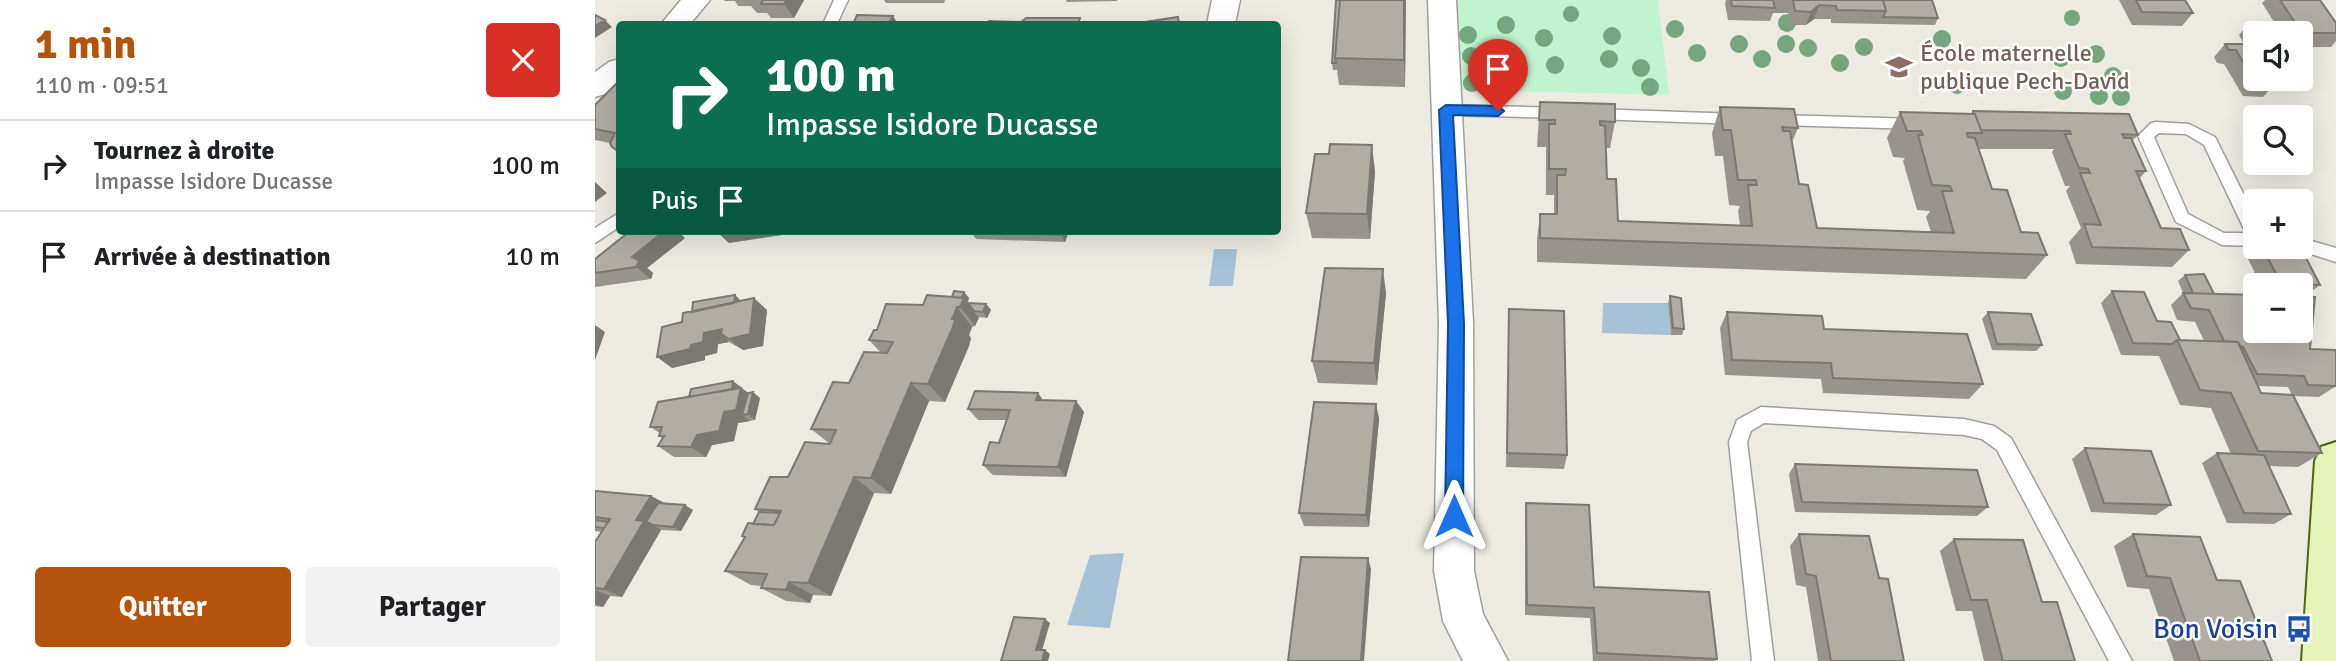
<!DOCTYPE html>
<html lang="fr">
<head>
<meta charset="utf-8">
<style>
	:root { --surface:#fff; --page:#f2f2f2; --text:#202124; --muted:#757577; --line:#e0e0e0; --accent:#b45309 }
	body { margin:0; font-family:Signika,sans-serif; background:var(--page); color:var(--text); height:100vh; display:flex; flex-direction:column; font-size:26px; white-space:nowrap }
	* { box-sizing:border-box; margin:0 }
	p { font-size:23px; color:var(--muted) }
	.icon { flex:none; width:38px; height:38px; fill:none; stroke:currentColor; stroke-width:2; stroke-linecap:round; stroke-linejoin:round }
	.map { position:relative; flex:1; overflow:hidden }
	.drawer { display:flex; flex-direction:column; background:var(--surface); width:595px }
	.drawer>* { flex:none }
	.top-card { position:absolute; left:21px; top:21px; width:665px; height:214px; border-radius:7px; box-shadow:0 7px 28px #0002; background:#0b6e4f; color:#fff; overflow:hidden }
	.fabs { position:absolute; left:1648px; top:21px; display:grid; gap:14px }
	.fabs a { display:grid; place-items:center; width:70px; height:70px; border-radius:7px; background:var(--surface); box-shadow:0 7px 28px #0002; font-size:35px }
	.pin { position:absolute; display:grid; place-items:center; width:60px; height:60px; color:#fff; margin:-72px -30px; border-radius:50% 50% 50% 0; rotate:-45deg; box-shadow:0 0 7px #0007 }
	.pin .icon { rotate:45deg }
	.me { position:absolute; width:77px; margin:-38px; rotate:0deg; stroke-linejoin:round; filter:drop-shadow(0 0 5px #0008) }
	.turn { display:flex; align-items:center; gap:24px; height:147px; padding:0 35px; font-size:32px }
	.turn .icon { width:91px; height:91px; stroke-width:2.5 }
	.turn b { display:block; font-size:49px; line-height:60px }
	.then { display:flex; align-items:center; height:66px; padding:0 35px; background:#0003; gap:14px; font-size:26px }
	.round { display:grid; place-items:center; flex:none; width:74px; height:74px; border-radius:7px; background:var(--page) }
	.headline { display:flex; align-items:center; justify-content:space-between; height:119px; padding:0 35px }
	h1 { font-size:42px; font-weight:700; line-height:52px; color:var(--accent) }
	.action { display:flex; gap:14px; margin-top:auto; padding:14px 35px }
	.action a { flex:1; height:80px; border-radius:7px; background:var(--accent); color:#fff; font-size:28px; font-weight:700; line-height:80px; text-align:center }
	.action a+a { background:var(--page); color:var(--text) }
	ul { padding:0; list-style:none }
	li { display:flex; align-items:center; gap:21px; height:91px; padding:0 35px; border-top:2px solid var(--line) }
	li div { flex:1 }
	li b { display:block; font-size:26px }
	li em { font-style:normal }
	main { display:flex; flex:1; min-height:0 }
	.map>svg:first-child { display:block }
	.park { fill:#c0f4ce }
	.water { fill:#a5c2d6 }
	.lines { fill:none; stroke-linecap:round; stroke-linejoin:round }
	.lane-casing { stroke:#9f9f9f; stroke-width:3 }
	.street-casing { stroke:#9f9f9f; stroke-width:3 }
	.secondary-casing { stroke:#4d670d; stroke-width:4 }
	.lane { fill:#fff; fill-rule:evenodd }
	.street { fill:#fff; fill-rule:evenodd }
	.secondary { fill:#e6f3b8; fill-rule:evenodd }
	.tree { fill:#75a67d }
	.wall { fill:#98948d; fill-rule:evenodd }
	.shaded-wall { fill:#7c7873 }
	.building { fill:#b1aca4; stroke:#7c7873; stroke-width:2 }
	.route { fill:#1a73e8; stroke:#114b97; stroke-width:2 }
	.labels { text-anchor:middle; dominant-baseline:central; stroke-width:5; stroke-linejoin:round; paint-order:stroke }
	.education-label { font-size:24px; fill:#785e54; stroke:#fff; text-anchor:start }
	.near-transit-label { font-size:28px; fill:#164399; stroke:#fff; text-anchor:end }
</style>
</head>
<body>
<main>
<section class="drawer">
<div class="headline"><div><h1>1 min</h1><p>110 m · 09:51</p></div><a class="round" style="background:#d93025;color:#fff"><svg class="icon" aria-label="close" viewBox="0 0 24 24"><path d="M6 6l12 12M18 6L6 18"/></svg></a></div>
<ul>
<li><svg class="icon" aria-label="right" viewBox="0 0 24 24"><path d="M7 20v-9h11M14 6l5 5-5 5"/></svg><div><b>Tournez à droite</b><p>Impasse Isidore Ducasse</p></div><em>100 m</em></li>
<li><svg class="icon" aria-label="arrive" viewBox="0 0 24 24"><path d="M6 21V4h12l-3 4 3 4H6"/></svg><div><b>Arrivée à destination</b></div><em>10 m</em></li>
</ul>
<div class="action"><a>Quitter</a><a>Partager</a></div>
</section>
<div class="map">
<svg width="1741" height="661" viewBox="0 0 1741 661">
	<rect width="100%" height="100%" fill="#eceae1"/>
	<path class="park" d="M863 0H1063L1074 95 860 90Z"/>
	<path class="water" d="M619 249H642L638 286H614Z
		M1008 303H1073L1076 335 1007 333Z
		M529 553 515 628 472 625 495 555Z"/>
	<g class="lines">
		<defs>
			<path id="lane" d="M239 0H253L242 24H228Z
				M851 105 967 108 974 113 967 118 851 115 844 110Z
				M998 109 1145 114 1153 119 1145 124 998 119 991 114Z
				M1180 115 1323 119 1331 124 1323 129 1180 125 1172 120Z
				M1561 122 1594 124 1620 137 1661 219V246L1627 245 1581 222 1543 136 1556 123ZM1564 133 1591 134 1609 145 1651 233H1629L1593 214 1559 137Z
				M24 213V227L0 243V228Z
				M1706 238 1741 248V262L1700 249 1706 247Z
				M1166 407 1369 419 1399 426 1416 438 1537 661H1514L1402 450 1387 439 1369 435 1169 423 1156 431 1152 442 1179 661H1157L1134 442 1142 420Z"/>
			<path id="street" d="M86 0H115L95 24H66Z
				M617 0H645L640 24H612Z
				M833 0H861L878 323 879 571 888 614 913 661H868L848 621 839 571 844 323Z
				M24 59V83L10 94 0 97V72L14 62Z"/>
			<path id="secondary" d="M1741 442V661H1707L1720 461 1726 447Z"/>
		</defs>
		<use href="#lane" class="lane-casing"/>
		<use href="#street" class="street-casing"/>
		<use href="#secondary" class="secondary-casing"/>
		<use href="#lane" class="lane"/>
		<use href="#street" class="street"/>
		<use href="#secondary" class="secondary"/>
	</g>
	<g class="tree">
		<circle cx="976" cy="14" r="8"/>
		<circle cx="1477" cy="18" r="8"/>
		<circle cx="1192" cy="23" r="9"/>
		<circle cx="911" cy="25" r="9"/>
		<circle cx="1080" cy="29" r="9"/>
		<circle cx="873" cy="35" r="9"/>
		<circle cx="1017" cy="36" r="9"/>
		<circle cx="949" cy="38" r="9"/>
		<circle cx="1347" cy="39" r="9"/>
		<circle cx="1144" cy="44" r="9"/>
		<circle cx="1191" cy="44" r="9"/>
		<circle cx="1269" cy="47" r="9"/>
		<circle cx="1213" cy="48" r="9"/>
		<circle cx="1102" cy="53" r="9"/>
		<circle cx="1501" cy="54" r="9"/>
		<circle cx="876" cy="56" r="9"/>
		<circle cx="1466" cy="58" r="9"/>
		<circle cx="1014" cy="59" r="9"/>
		<circle cx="1167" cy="59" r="9"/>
		<circle cx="1245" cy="63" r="9"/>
		<circle cx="960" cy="65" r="9"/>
		<circle cx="1046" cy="68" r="9"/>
		<circle cx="1518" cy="76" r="9"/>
		<circle cx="877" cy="83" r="9"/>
		<circle cx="1362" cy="85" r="9"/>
		<circle cx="1055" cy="87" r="9"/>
		<circle cx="1468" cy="91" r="9"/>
		<circle cx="1504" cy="96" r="9"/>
		<circle cx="1526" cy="97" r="9"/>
	</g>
	<path class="wall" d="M129 0H209L199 18H176L172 13H162L156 6H143L140 1H130Z
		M289 0H350L349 3H291Z
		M471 0H522V1L472 2Z
		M741 0H811L810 87 744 85 742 70H738L737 63Z
		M1131 0H1337L1343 18 1340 25 1236 23V19H1219L1211 25H1195L1193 13H1178L1175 21 1133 20 1130 4Z
		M1524 0H1541L1598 13 1587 26 1537 25Z
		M1670 0H1725L1741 23V41L1736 47H1706V33H1686L1667 3Z
		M1650 28 1661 33V44H1649L1644 35Z
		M1630 44 1655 50 1681 83 1668 97 1648 96 1629 64 1622 63 1619 57Z
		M24 82V155L17 147 15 143 0 140V105Z
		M945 102 1020 122 1015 148H1011L1012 179 1023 221 1145 225 1143 211 1145 206 1134 205 1128 156H1120L1117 133 1125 107 1203 128 1197 142 1204 184 1222 228 1336 232 1331 217 1335 211 1322 210 1308 161 1310 158 1298 157 1292 138 1305 112 1376 114 1378 111 1543 135 1537 141 1551 171 1544 179 1566 228 1594 250 1577 267 1481 264 1474 242 1486 228 1471 191 1475 186H1470L1457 152 1459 149H1383L1397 189 1426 232 1452 255 1431 279 942 262V239L945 214H959V195H951V147H942Z
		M734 154 780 171 775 239 717 238 711 213Z
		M474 231 470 242 381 239 376 232Z
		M90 238 52 268 58 273 56 279 0 287V259Z
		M1667 247 1725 285 1709 297 1706 296V285H1666L1653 259Z
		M1590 275 1619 294 1715 349 1741 386 1724 397 1698 396 1727 453 1703 467 1674 466 1696 514 1679 524 1632 523 1607 463 1622 453 1636 454 1616 408 1585 405 1564 356 1526 355 1506 303 1517 291 1562 321 1585 340 1609 341 1600 322 1582 320 1576 305 1588 293 1583 281ZM1663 386 1693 387 1697 395 1666 393Z
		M369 292 374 298 373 303 391 304 396 310 392 318 383 317 380 326 377 327 374 335 376 338 374 346 350 402 334 401 296 494 279 493 236 596 218 595 215 603 191 601 166 588 167 586 156 585 130 571 150 538 147 536 158 524 164 512 160 509 193 477 235 444 216 429 254 383 286 353 274 340 282 330 328 305 357 297Z
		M791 293 782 385 723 383 717 361Z
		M140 295 146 301 172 310 168 346 148 350 134 342 123 344 122 353 110 356V360L77 368 87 322 97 312Z
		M1075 296 1089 329 1087 335H1076L1073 303Z
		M914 309 972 455 969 469 911 467Z
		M1132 312 1229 329 1388 384 1374 399 1228 393 1226 379 1130 375 1125 328Z
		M1393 312 1447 345 1441 351 1397 350 1387 319Z
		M146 387 153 393 165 398 160 420 143 423 139 441 117 445 111 457H79L63 446 68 439 64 436 65 433 55 427Z
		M449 400 481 401 489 412 471 477 398 475 388 465 404 443 412 420H383L373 409Z
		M781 404 784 419 774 527 709 526 704 513Z
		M1490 448 1576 505 1561 515 1496 512 1477 459Z
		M1200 464 1393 507 1382 516 1200 512 1194 474Z
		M0 491 56 496 70 503 98 510 86 531 66 530 27 597 15 596 8 607 0 606V542L7 532 0 531Z
		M931 503 999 587 1122 659 1120 661H998L995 618 930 615V516Z
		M1204 534 1284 578 1309 661H1223L1211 587 1201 585 1195 546Z
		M1538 534 1622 580 1677 661H1579L1554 589 1532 587 1519 546Z
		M1359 539 1447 602 1480 661H1389L1377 611H1361L1345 551Z"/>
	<path class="shaded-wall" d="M192 0H209L199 18 189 4Z
		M809 0H811L810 87 809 60Z
		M1224 5 1219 19 1211 25 1216 12Z
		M298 16 303 24H293Z
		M10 20 17 27 0 38V26Z
		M777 145 780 171 775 239 772 214Z
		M0 182 12 193 0 202Z
		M69 231H82L90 238 52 268 58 273 56 279 41 267 37 257Z
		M121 231H201V233L134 243Z
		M468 231H474L470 242 467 235Z
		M788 269 791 293 782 385 779 363Z
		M369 292 374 298 372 303 384 318 380 326 365 307 364 303Z
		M140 295 147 302 103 325Z
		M159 298 172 310 168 346 148 350 134 339 126 334 134 342 123 344 122 353 110 356V360L77 368 62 357 96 345 109 333Z
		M391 304 396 310 392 318 388 312Z
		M362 307 377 327 374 335 376 338 374 346 350 402 333 384Z
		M0 325 10 332 0 360Z
		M138 381 146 387 143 401 100 409Z
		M316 383 334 401 296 494 276 478Z
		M146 388 157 396 158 392 165 398 160 420 153 414 147 415 155 421 143 423 139 441 117 445 111 457 96 447 102 435 129 412Z
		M443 393 451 404 441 400Z
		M481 401 489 412 471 477 463 467Z
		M781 404 784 419 774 527 771 515Z
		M259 477 279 493 236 596 213 583Z
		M56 496 73 505 58 525 66 530 27 597 9 589 41 520Z
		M90 505 98 510 86 531 78 527Z
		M773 558 776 569 769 661H766Z
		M194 582 218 595 215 603 191 590Z
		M0 590 15 596 8 607 0 604Z
		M450 619 455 623 446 654 441 650Z
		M450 650 455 654 453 661H447Z"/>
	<path class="building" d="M168 0H192L189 4H166Z
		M741 0H745L740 58 741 63H737Z
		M745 0H809V60L740 58Z
		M1136 0H1178L1180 8 1137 6Z
		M1198 0H1288L1291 11 1242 10 1241 6 1224 5 1216 12 1200 11Z
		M1288 0H1337L1343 18 1288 17 1291 11Z
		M1541 0H1590L1598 13 1547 12Z
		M1685 0H1725L1741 23V33H1707Z
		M0 15 10 20 0 26Z
		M262 15 298 16 293 24H258Z
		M583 17 584 24H537Z
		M431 18H485L483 24H392L394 21 426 22Z
		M1650 28 1678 29 1681 33H1661V37L1655 36Z
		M1630 44H1651L1655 50H1661V79H1678L1681 83H1660L1641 50H1634Z
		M23 82H24V151L17 147 15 143 20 133 0 129V105Z
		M945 102 1020 104V122L1005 121V125L1010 126 1012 179H1021L1023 221 1157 226 1153 185H1162L1161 180H1143L1136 130H1128L1125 107 1199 109 1203 128 1187 127 1188 131H1195L1204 184 1213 185 1222 228 1359 233 1347 191H1357L1355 186 1337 185 1323 135H1328L1326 131H1312L1305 112 1380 114 1387 133H1372L1373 137 1380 138 1397 189 1412 190 1426 232 1443 233 1452 255 945 238V214H962V175H970L971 169H954V124H960V120H944Z
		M1378 111 1534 114 1543 135 1527 134 1529 138H1536L1551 171H1541L1566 228 1585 229 1594 250 1497 247 1489 224 1506 225 1485 173H1495L1493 169 1484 168 1470 134H1476L1475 131 1386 130 1380 114H1378Z
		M735 144 777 145 772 214 711 213 720 154H734Z
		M35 231H69L37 257 44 261 41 267 0 273V259Z
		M377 231H468L467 235 376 232Z
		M1667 247 1706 248 1725 285 1686 283Z
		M730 268 788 269 779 363 717 361Z
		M1609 274 1619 294 1598 293 1590 275Z
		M359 291 369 292 367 298 357 297Z
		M1517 291 1549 292 1562 321 1576 322 1585 340H1582L1577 344 1538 343Z
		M1588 293 1661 295V331H1706V297H1720L1715 349 1741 350V386L1713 385 1709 376 1662 374 1648 347 1645 346 1643 342 1629 341 1614 310 1596 308Z
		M140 295 139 303 97 312 98 302Z
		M332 295 369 298 365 307H362L357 319H360L358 327 333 384 316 383 276 478 259 477 213 583 194 582 191 590 166 588 172 574 130 571 150 537 147 536 153 523 179 525 186 511 160 509 175 477H193L210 442 235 444 241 430 216 429 238 382 254 383 269 352 292 353 298 342 274 340 279 330H282L291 304 328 305Z
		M1075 296 1086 298 1089 329 1078 328Z
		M159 298 155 334 134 339 126 334 127 329 109 333 108 342 96 345 95 349 62 357 67 327 87 322 88 313Z
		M373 303 391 304 388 312 379 311Z
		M914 309 969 311 972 455 912 453Z
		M1132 312 1227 316 1229 329 1372 334 1388 384 1238 378 1236 363 1137 360Z
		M1393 312 1436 314 1447 345 1402 344Z
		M1582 340 1643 342 1666 393 1698 395 1727 453 1663 451 1636 393 1605 390Z
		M138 381 137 389 94 397 96 389Z
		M146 388 141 410 129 412 124 431 102 435 96 447 63 446 69 436H64L67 427H55L63 402Z
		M380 391 443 393 441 400 481 401 463 467 388 465 395 442 404 443 415 410 373 409Z
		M158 392 153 414 147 415 153 393Z
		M719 402 781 404 771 515 704 513Z
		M1490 448 1556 451 1576 505 1509 503Z
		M1622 453 1669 455 1696 514 1649 513Z
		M1200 464 1382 470 1393 507 1207 502Z
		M0 491 56 496 41 520 49 521 9 589 0 588V542L15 519 0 517Z
		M63 503 90 505 78 527 58 525 51 522Z
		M931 503 994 505 999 587 1114 592 1122 659 1002 653 999 608 932 605Z
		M164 512 185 513 179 525 158 524Z
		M0 520 13 522 9 528 0 527Z
		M1204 534 1274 536 1284 578 1293 579 1309 661H1236L1221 576 1211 574Z
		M1538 534 1605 537 1622 580 1645 581 1677 661H1605L1575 578 1552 576Z
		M1359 539 1428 540 1447 602H1462L1480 661H1408L1392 600H1376Z
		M706 557 773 558 766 661H693Z
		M419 617 450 619 441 650H450L447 661H406Z"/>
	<path class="route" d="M851 105 903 106 909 111 903 116 858 115 869 324 868 516 866 522 859 525 853 522 850 516 853 324 844 110Z"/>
	<defs>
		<symbol id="school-bare" viewBox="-9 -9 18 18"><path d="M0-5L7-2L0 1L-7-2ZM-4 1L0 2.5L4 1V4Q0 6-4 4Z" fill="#8d6e63" stroke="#fff" stroke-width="2.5" paint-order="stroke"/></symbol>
		<symbol id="bus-bare" viewBox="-9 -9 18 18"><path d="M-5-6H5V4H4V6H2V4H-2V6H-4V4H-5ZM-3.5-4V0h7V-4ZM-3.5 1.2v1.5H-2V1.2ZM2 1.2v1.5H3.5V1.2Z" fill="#1a4fb4" stroke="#fff" stroke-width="2.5" paint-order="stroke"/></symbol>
	</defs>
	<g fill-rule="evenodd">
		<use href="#school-bare" x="1285" y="48" width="38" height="38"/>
		<use href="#bus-bare" x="1685" y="610" width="38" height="38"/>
	</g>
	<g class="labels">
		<g class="education-label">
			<text x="1325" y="53">École maternelle<tspan x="1325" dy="28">publique Pech-David</tspan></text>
		</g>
		<g class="near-transit-label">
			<text x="1683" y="629">Bon Voisin</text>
		</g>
	</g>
</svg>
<div class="fabs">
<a><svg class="icon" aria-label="sound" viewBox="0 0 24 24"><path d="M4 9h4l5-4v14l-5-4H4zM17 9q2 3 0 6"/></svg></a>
<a><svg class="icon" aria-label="search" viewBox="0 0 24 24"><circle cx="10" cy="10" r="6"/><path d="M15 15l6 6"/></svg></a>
<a>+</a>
<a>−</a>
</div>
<div class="pin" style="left:903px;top:111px;background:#d93025"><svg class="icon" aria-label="arrive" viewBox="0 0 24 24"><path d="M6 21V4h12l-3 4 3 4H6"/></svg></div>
<svg class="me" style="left:859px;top:516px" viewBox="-20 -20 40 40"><path d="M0-17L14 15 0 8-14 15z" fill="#1a73e8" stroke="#fff" stroke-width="4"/></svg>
<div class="top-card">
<div class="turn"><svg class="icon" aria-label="right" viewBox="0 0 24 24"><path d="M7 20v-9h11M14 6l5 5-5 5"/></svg><div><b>100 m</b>Impasse Isidore Ducasse</div></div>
<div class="then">Puis<svg class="icon" aria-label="arrive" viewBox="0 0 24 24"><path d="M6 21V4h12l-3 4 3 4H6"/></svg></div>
</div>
</div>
</main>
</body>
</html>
